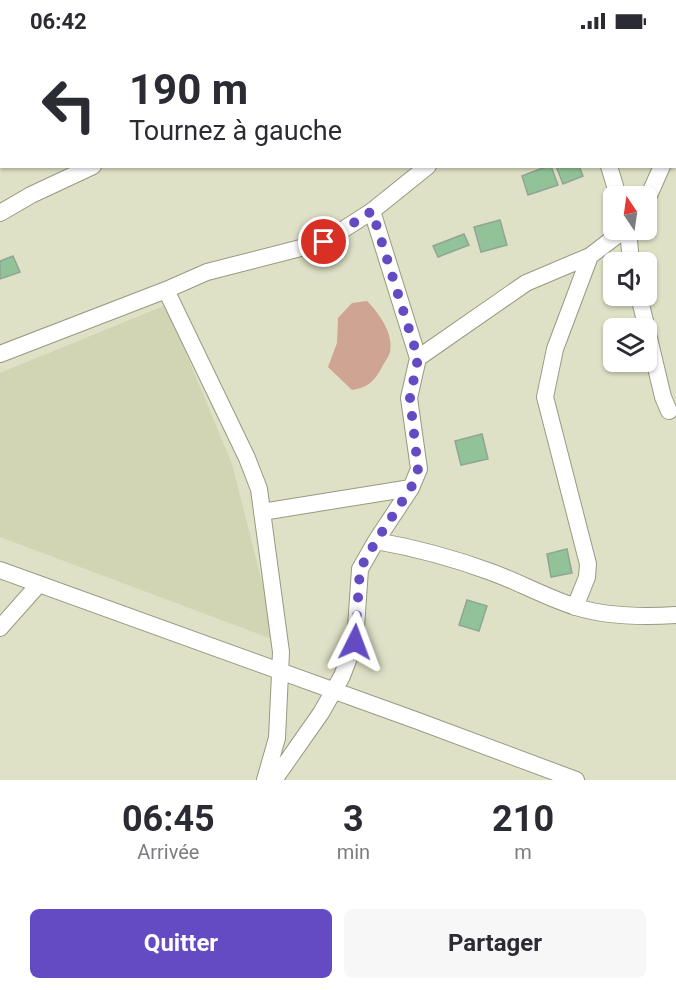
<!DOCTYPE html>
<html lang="fr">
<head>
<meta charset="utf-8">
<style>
	:root { --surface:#fff; --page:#f7f7f7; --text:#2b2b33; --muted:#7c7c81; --accent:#644bc4 }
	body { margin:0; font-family:Roboto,sans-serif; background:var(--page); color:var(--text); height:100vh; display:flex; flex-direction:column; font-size:22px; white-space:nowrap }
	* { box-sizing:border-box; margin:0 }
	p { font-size:20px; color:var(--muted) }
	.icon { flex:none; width:33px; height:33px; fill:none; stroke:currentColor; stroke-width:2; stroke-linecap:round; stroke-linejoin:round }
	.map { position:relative; height:738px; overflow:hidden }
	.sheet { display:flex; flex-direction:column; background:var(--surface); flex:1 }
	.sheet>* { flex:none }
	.top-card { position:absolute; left:0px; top:0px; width:676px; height:126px; box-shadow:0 2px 4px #0004; background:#fff; color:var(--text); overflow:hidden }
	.needle { width:39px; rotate:347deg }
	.fabs { position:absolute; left:603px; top:144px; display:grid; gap:12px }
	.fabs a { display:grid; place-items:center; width:54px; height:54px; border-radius:9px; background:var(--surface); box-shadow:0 2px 4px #0004; font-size:30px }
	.pin { position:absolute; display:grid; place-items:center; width:51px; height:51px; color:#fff; margin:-26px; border:3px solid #fff; border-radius:50%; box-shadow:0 2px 6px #0007 }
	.me { position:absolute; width:66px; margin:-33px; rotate:3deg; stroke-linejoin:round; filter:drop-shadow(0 0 4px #0008) }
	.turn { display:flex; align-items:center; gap:21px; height:126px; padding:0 30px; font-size:27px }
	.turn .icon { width:78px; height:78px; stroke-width:2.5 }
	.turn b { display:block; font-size:42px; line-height:51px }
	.eta { display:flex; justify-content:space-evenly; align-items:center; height:102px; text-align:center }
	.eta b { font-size:36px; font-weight:700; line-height:42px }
	.action { display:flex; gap:12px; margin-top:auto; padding:12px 30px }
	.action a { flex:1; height:69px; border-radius:9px; background:var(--accent); color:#fff; font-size:24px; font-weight:700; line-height:69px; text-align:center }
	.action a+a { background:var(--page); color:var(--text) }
	.status { display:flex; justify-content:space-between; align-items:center; height:42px; padding:0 30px; background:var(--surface); direction:ltr }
	.status svg { height:16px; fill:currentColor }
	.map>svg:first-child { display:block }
	.built { fill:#d1d5b3 }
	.green { fill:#cfa493 }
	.building { fill:#92c398; stroke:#90a592; stroke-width:1.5 }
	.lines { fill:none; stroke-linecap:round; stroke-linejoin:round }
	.minor-casing { stroke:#979a80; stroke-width:18 }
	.minor { stroke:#fff; stroke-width:16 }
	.route { stroke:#644bc4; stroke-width:10; stroke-dasharray:0 18 }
</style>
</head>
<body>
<div class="status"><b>06:42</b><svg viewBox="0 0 49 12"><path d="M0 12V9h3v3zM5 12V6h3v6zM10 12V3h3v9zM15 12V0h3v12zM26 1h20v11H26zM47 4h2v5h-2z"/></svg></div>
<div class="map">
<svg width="676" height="738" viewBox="0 0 676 738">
	<rect width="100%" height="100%" fill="#dee1c6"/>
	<path class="built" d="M166 263 232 422 277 599 0 495V331Z"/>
	<path class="green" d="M367 259C379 271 394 292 390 310 389 315 383 322 381 327 374 340 366 346 352 348L328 325 337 301 338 276 352 261Z"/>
	<path class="building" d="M548 124H551L558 143 528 153 522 134Z
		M556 124H579L583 134 563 142Z
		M500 178 507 203 481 210 474 185Z
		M464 192 469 203 438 215 433 204Z
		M13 214 20 230 0 237V219Z
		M482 392 488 417 461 423 455 399Z
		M567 507 572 531 551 535 547 512Z
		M467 558 487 564 479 589 459 583Z"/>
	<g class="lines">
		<defs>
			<path id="minor" d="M258 0 259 2
				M574 0 575 2
				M400 2 403 0
				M548 2 549 0
				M675 2 676 0
				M609 124 618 154
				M646 160 662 124
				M372 169 418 316 409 356 419 427 411 446 376 499
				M0 171 31 153 93 124
				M628 188 631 220
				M166 248 247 416 259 447 281 610 277 696 265 738
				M639 254 663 355 669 369
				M0 312 166 248 207 230 324 200 372 169 428 124
				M418 316 526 241 590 214 624 188
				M262 470 411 446
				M0 528 418 679 576 738
				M575 565 587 535 588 522 545 355 555 307 590 214
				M0 586 39 542
				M274 738 321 671 342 634 355 600 360 527 376 499C416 506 453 516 491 530 519 540 547 556 576 565 608 575 643 575 676 573"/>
		</defs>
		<use href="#minor" class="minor-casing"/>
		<use href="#minor" class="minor"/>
	</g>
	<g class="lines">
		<path class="route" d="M324 200 372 169 418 316 410 356 418 427 411 446 376 499 360 527 355 600"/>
	</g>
</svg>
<div class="fabs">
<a><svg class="needle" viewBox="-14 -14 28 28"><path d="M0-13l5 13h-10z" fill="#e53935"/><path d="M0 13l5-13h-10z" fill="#7c7c81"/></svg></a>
<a><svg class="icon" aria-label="sound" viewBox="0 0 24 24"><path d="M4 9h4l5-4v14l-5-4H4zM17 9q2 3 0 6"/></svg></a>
<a><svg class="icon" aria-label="layers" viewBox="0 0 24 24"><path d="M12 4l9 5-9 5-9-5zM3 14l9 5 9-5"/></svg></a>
</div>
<div class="pin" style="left:324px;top:200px;background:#d93025"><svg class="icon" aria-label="arrive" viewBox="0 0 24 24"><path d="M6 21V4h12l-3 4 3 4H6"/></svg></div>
<svg class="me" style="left:355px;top:600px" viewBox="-20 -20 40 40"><path d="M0-17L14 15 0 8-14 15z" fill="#644bc4" stroke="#fff" stroke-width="4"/></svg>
<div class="top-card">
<div class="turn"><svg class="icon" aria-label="left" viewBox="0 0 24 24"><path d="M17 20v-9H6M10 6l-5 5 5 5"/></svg><div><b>190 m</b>Tournez à gauche</div></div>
</div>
</div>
<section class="sheet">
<div class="eta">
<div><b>06:45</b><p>Arrivée</p></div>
<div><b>3</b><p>min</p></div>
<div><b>210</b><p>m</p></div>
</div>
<div class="action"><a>Quitter</a><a>Partager</a></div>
</section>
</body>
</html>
